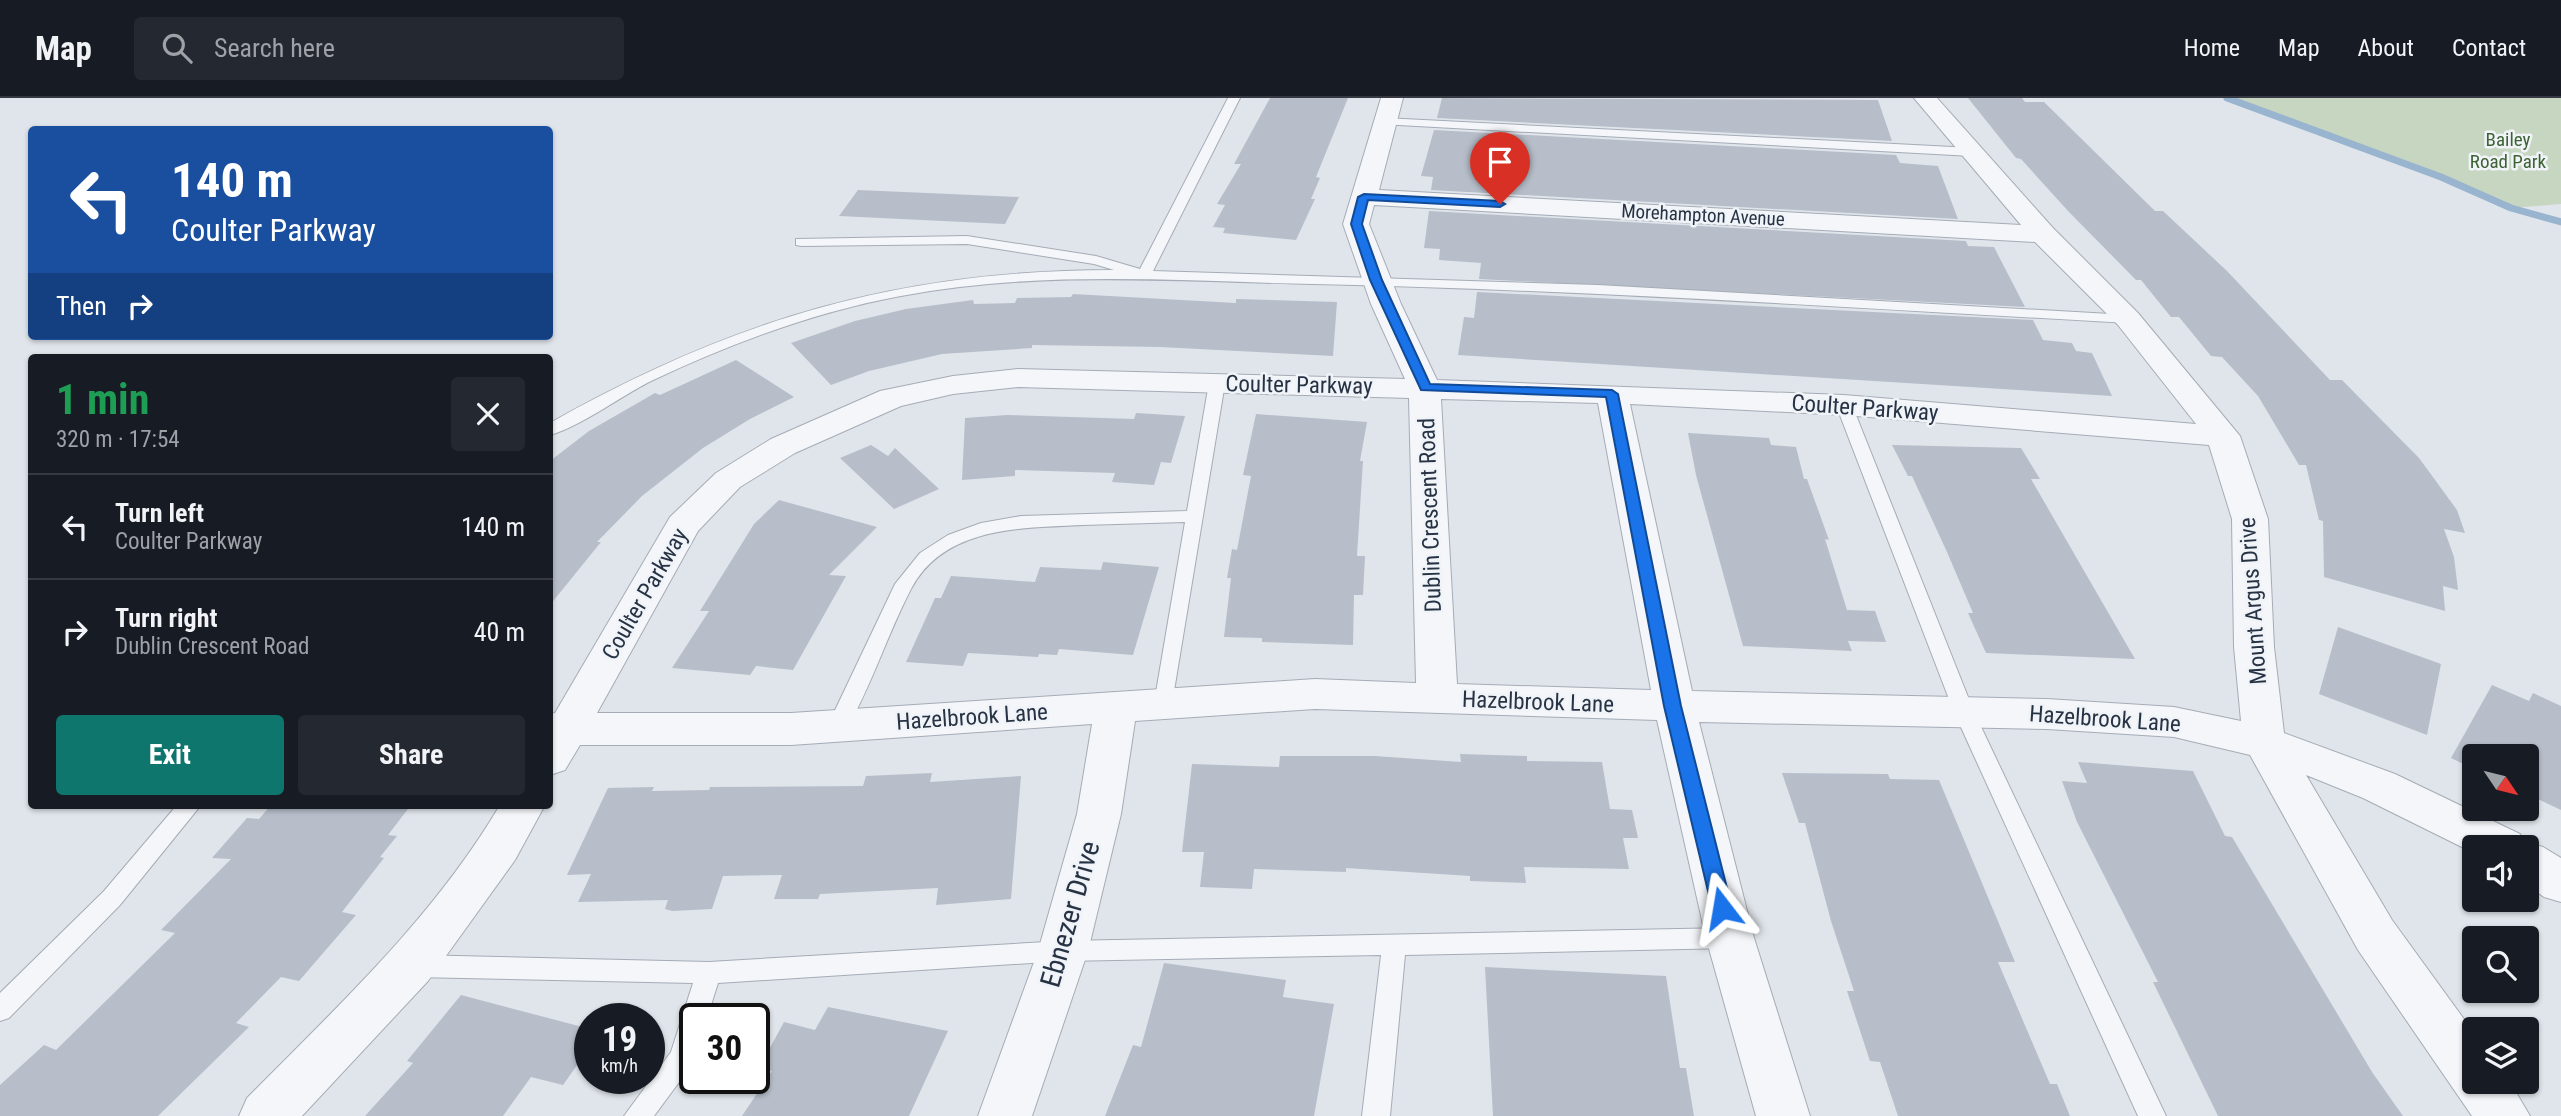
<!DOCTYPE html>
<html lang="en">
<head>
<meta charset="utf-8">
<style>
	:root { --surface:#171b24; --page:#242831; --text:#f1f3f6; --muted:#9ea1a6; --line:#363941; --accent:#0f766e }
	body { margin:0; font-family:"Roboto Condensed",sans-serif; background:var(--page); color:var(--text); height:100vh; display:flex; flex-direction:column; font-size:26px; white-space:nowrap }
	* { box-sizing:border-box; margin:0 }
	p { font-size:23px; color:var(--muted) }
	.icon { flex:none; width:38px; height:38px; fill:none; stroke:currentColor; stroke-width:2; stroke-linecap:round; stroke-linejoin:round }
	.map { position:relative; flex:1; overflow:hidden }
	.side { position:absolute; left:28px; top:256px; width:525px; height:455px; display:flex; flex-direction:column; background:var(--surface); border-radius:7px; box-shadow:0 2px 5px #0004 }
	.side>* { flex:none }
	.hud { position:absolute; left:28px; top:28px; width:525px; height:214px; border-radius:7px; box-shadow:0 2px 5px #0004; background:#1a4fa0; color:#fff; overflow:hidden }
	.needle { width:46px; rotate:125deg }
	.controls { position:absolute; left:2462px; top:646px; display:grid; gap:14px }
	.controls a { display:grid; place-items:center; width:77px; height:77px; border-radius:7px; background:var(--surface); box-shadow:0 2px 5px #0004; font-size:35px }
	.speed { position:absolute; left:574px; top:905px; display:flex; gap:14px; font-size:35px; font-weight:700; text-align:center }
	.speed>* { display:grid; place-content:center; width:91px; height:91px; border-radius:50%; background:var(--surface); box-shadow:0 2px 5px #0004; line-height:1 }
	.speed small { font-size:18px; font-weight:400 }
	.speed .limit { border:4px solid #111; border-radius:10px; background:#fff; color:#111 }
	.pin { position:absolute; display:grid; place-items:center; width:60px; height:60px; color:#fff; margin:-72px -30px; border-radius:50% 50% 50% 0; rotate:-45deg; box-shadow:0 0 7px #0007 }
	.pin .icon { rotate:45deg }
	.me { position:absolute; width:77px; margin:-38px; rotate:346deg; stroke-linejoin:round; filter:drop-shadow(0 0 5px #0008) }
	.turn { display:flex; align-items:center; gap:24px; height:147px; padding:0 28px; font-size:32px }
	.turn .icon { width:91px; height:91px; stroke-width:2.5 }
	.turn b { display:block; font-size:49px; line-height:60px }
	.then { display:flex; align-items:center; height:66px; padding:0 28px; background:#0003; gap:14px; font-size:26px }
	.round { display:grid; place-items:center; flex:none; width:74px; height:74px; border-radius:7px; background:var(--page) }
	.head { display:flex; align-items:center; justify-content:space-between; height:119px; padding:0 28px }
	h1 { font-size:42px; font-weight:700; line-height:52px; color:#1e9e55 }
	.action { display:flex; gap:14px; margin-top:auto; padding:14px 28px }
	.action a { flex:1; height:80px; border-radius:7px; background:var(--accent); color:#fff; font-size:28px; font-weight:700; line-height:80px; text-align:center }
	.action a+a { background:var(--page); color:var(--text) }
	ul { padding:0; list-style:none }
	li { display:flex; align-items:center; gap:21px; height:105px; padding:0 28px; border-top:2px solid var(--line) }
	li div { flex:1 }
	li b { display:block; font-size:26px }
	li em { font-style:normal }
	header { display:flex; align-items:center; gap:42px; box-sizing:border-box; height:98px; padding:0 35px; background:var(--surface); border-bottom:2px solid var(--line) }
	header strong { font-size:33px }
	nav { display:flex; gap:38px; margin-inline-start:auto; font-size:24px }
	.search { width:490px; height:63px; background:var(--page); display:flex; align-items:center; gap:18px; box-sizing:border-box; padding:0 24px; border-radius:7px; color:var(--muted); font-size:26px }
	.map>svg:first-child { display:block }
	.green { fill:#c7d6c1 }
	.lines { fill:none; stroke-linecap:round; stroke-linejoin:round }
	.stream { stroke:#98b4cf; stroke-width:7 }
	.building { fill:#b7bec9 }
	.lane-casing { stroke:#a5acb6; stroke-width:2 }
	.street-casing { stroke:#a5acb6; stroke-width:2 }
	.lane { fill:#f4f6f9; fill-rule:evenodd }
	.street { fill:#f4f6f9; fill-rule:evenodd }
	.route { fill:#1a73e8; stroke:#114b97; stroke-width:2 }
	.labels { text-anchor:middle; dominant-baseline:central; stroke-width:5; stroke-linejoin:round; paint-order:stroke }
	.far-park-label { font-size:19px; fill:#3d6233; stroke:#f0f4f8 }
	.far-street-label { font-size:19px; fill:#273344; stroke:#f0f4f8 }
	.street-label { font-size:23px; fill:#273344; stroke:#f0f4f8 }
	.near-street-label { font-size:28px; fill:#273344; stroke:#f0f4f8 }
</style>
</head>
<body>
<header>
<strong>Map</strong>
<div class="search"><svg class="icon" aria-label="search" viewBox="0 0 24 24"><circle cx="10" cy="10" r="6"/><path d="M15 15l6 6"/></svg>Search here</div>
<nav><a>Home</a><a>Map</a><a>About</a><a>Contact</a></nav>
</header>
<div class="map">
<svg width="2561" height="1018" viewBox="0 0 2561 1018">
	<rect width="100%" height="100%" fill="#e0e5eb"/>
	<path class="green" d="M2227 0H2561V106L2511 110 2441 79Z"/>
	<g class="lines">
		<path class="stream" d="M2227 0 2441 79 2511 110 2561 124"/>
	</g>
	<path class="building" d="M1270 0H1348L1316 79 1320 80 1311 101H1315L1296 142 1223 135 1225 130 1213 129 1225 107 1217 106 1241 66H1234Z
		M1442 0 1878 2 1892 43 1437 20Z
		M1968 0H2022L2025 4H2044L2155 113H2163L2227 173 2330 282H2342L2419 360 2457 412 2465 435 2444 431 2454 459 2458 492 2443 488 2445 513 2324 479 2323 423 2319 422 2306 367H2299L2258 298 2222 259 2211 258 2179 219H2171L2141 182H2136L2069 114 2021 61 2016 60Z
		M1434 32 1896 57 1900 65 1938 68 1958 121 1431 92 1433 79 1421 78Z
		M858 92 1019 99 1005 126 839 118Z
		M1429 113 1966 143 1968 148 1994 149 2025 209 1479 181 1481 165 1439 162 1440 151 1424 150Z
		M1477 194 2033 222 2043 242 2072 245 2076 253 2092 255 2112 298 1458 257 1464 219 1474 220Z
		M1073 196 1236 205V201L1337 204 1333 258 1160 249 1032 247V250L942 256 869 273 831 287 791 245 855 223 906 211 973 202 974 206 1015 205 1017 200 1071 199Z
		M736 262 794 299 750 321 703 350 642 398 597 444H601L550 507V363L589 333 655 295 660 297Z
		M1136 315 1185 318 1171 365 1161 364 1154 387 1112 384 1115 375 1015 372V378L962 382 965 320 1007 317 1134 321Z
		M1256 316 1367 324 1360 363H1363L1357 458H1365L1363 497H1354L1353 547 1262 544V540L1224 539 1231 480H1227L1232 451 1237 452 1251 378 1243 377Z
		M1688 335 1769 340 1771 347 1796 349 1804 381H1807L1829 442 1825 441 1847 512 1875 513 1886 544 1848 543 1852 553 1743 548 1696 377Z
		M871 347 888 358 895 350 939 391 894 411 840 360Z
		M1892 347 2021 350 2040 381H2031L2135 561 1986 555 1968 515H1973L1947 454 1912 378H1908Z
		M779 402 877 429 829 477 846 478 793 572 756 568 750 577 672 570 709 513H700L754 426Z
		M1103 464 1159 469 1133 557 1059 551 1057 557 1039 556 1038 559 968 555 963 568 906 564 935 500H941L951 478 1035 484 1040 469 1101 472Z
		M2338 529 2441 566 2427 637 2319 596Z
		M2492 587 2529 603 2533 595 2561 608V712L2527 696V658H2474V671L2451 660Z
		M1460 656 1527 658V663L1602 664 1610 711 1632 712 1638 740H1623L1629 771 1524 769 1526 785 1470 783V778L1346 770V774L1254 771 1252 791 1200 789 1204 754H1182L1192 666 1279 669 1280 658H1375L1461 664Z
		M2078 664 2193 673 2225 738 2232 739 2372 974 2403 1018H2218L2153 884H2158L2077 724 2062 683 2087 685Z
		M932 675 930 684 1021 678 1011 801 936 807 938 790 820 796 818 801H774L782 777 723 778 712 811 672 813 665 811 668 802 578 804 591 776 567 777 608 690 654 689 652 693 709 692 710 689 863 688 866 678Z
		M1782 675 1888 676 1890 681 1939 682 2015 864H1998L2050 986H2057L2070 1018H1898L1880 964 1870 963 1847 893H1854L1831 823 1805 725H1799Z
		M271 707H411L388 737 397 738 380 759 384 760 342 814 356 817 299 883 281 879 236 925 249 929 158 1018H0V987L44 947 56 952 175 835 161 832 231 761 212 760 247 720 259 721Z
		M1164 865 1286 882 1283 899 1334 906 1314 1018H1105L1133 947 1141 949Z
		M1485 869 1666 878 1680 970H1686L1694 1018H1493Z
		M461 897 590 931V949L563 987 531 979 503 1018H365L413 965 407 963Z
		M828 909 948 933 909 1018H742L772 973 759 970 784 924 815 932Z"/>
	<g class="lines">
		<defs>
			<path id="lane" d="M1228 0H1240L1153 173 1598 187 2128 217 2135 221 2128 225C1856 210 1585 192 1312 186 1175 183 1037 172 901 198 814 214 729 246 649 284 620 299 579 329 550 337V325C734 221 901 172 1114 172L1094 166 967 146 801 148 796 147V141L967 138 1096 158 1140 171Z
				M1384 20 1972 50 1978 54 1972 58 1380 26 1378 24Z
				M1217 280 1225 285 1171 611H1157L1154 606 1185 424C1151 425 1117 426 1083 427 1022 430 944 428 911 491 887 537 872 587 846 632H832L828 627 895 486 920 455 948 437 981 425 1021 418 1187 413 1209 285Z
				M1844 302 1852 307 1974 614 2166 1018H2138L1954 614 1836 307Z
				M177 707H201L120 807 9 920 0 923V895L104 793Z
				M1730 830 1739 833 1742 840 1739 847 1730 850 1405 857 1390 1018H1362L1381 857 1063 863 718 885 707 920H695V961L691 968 654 1018H624L671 954 693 885 414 879 405 876 402 868 405 860 414 857 709 864 1063 843Z"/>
			<path id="street" d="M1381 0H1403L1379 92 2021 127 1914 0H1937L2053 130 2138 215 2240 338 2268 421 2274 549 2284 635 2395 676 2520 736 2524 744 2543 749 2561 760V804L2544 799 2527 787V749H2474V755L2363 700 2306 677 2392 822 2474 935V984H2510L2530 1018H2472L2358 852 2250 657 2174 639 2047 631 1699 624 1754 840 1810 1018H1756L1706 840 1657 622 1315 611 1135 623 1121 716 1088 853 1032 1018H978L1038 853 1077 716 1092 626 791 647H580L565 672 550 677V616L555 615 670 419 716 375 771 341 880 293 953 278 1018 271 1405 281 1371 206 1343 126ZM1374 107 2035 144 2118 227 2196 326 1844 297 1437 282 1401 206 1369 126ZM1018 289 1409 300 1416 585 1315 581 791 615H597L698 433 740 389 795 355 901 308 953 296ZM1441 301 1598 305 1651 592 1457 586ZM1630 306 1844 317 2209 347 2232 421 2234 549 2241 623 2174 609 2047 601 1692 593Z
				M500 707H545L515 762 428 883 302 1018H239L247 1000C338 908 434 819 500 707Z"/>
		</defs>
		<use href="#lane" class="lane-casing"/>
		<use href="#street" class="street-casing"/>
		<use href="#lane" class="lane"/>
		<use href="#street" class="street"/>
	</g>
	<path class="route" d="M1364 96 1500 103 1505 106 1500 109 1368 102 1362 126 1382 182 1430 286 1612 292 1618 296 1681 608 1732 810 1729 816H1715L1712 810 1664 608 1606 299 1421 292 1370 182 1351 126 1358 99Z"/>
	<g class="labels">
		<g class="far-park-label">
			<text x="2508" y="41">Bailey<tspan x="2508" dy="22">Road Park</tspan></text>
		</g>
		<g class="far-street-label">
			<text transform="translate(1703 117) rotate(3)">Morehampton Avenue</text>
		</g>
		<g class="street-label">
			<text transform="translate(1299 287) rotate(1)">Coulter Parkway</text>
			<text transform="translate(1865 310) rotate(4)">Coulter Parkway</text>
			<text transform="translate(1430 417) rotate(-92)">Dublin Crescent Road</text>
			<text transform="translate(645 496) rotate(-60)">Coulter Parkway</text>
			<text transform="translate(2253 503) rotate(-94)">Mount Argus Drive</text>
			<text transform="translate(1538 604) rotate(2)">Hazelbrook Lane</text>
			<text transform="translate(972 619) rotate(-4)">Hazelbrook Lane</text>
			<text transform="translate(2105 621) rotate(4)">Hazelbrook Lane</text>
		</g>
		<g class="near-street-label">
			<text transform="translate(1070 816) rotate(-74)">Ebnezer Drive</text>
		</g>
	</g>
</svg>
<div class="controls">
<a><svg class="needle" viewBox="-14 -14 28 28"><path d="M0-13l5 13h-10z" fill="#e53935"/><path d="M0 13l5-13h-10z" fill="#9ea1a6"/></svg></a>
<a><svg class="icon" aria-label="sound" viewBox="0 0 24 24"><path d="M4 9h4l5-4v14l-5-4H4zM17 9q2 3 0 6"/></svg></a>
<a><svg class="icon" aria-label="search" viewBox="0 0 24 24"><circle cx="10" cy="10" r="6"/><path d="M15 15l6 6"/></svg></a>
<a><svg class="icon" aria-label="layers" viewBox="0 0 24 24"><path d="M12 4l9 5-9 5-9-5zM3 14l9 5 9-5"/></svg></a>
</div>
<div class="speed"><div>19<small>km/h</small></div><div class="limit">30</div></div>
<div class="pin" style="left:1500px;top:106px;background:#d93025"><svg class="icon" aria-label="arrive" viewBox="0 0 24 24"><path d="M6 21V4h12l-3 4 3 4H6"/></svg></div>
<svg class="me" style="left:1722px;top:810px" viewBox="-20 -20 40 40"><path d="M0-17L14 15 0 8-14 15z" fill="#1a73e8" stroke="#fff" stroke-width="4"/></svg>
<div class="hud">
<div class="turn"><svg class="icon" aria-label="left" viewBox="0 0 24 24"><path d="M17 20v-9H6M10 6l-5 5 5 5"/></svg><div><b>140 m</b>Coulter Parkway</div></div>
<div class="then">Then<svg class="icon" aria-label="right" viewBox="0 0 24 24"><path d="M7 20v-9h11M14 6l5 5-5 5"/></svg></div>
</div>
<section class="side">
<div class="head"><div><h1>1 min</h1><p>320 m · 17:54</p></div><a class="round"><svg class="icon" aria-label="close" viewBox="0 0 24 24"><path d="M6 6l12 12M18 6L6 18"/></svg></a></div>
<ul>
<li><svg class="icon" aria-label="left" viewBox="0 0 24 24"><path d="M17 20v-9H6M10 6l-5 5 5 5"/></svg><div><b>Turn left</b><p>Coulter Parkway</p></div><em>140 m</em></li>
<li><svg class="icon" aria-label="right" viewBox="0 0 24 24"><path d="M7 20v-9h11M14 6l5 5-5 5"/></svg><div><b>Turn right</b><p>Dublin Crescent Road</p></div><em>40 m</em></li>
</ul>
<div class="action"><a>Exit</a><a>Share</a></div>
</section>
</div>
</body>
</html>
